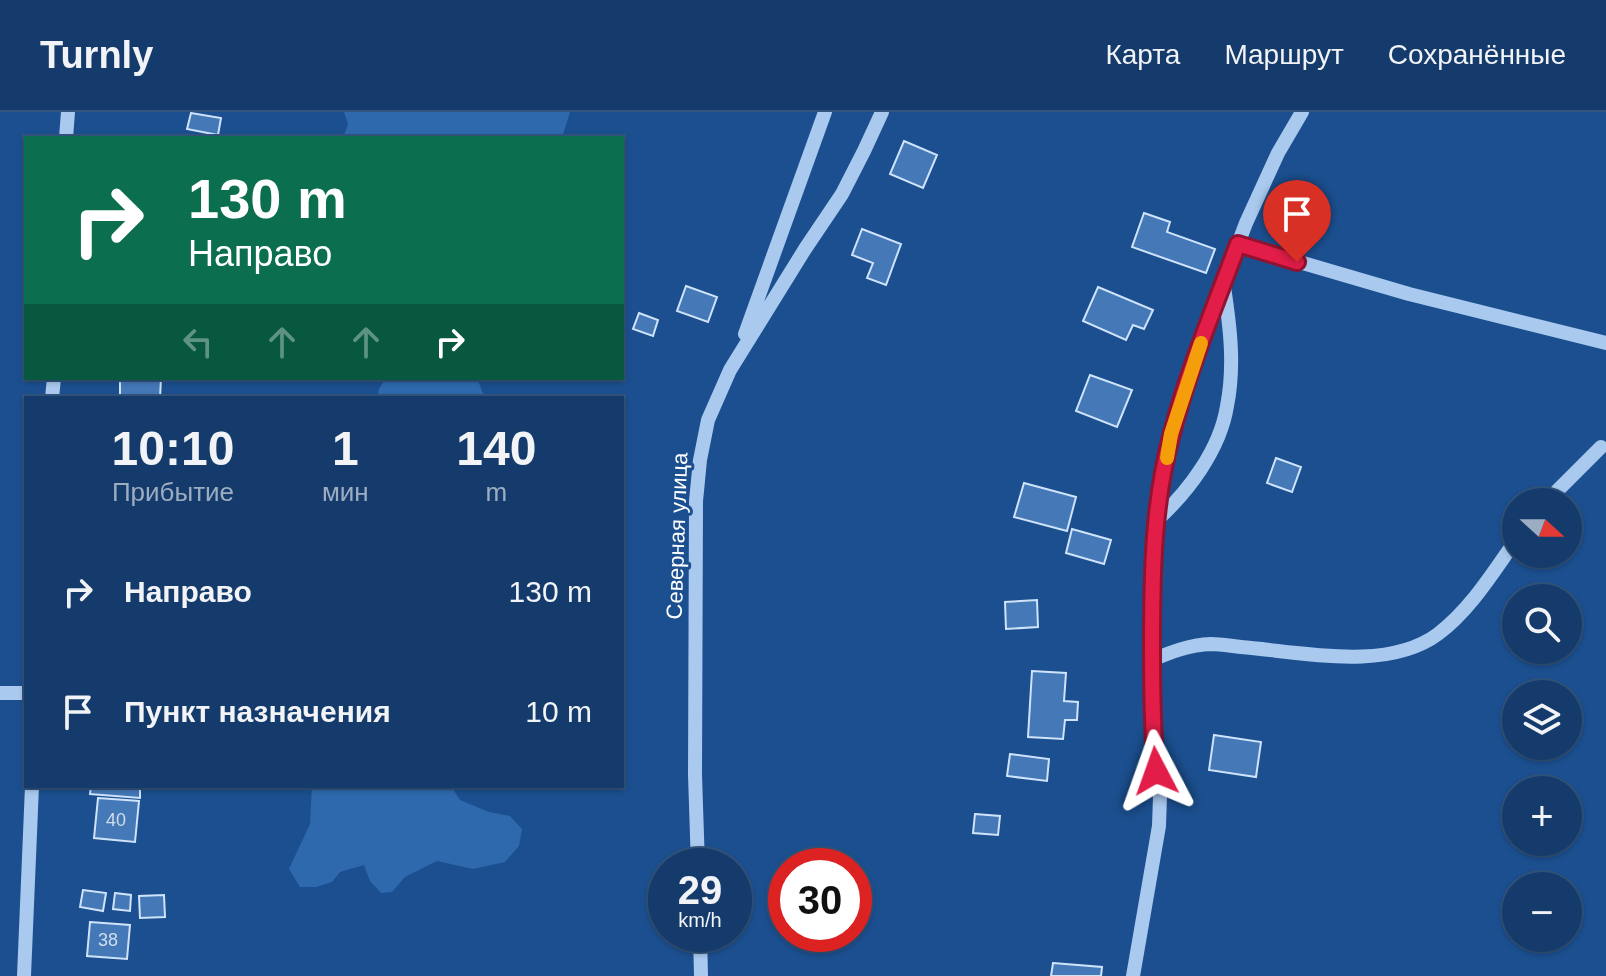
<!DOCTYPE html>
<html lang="ru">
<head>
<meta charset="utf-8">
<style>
	:root { --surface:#143b6b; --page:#214673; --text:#f1f3f6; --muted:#9dadc1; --line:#33557e }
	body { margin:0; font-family:Arial,sans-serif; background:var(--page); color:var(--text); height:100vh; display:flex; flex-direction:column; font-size:30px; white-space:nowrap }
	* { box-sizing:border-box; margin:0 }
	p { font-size:26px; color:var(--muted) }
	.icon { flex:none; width:44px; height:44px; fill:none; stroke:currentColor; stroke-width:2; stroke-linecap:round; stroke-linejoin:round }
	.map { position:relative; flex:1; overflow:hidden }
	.panel { position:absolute; left:24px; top:284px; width:600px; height:392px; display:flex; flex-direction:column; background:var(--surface); border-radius:0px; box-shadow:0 2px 6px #0004,0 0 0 2px var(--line) }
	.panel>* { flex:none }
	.guide { position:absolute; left:24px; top:24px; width:600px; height:244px; border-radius:0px; box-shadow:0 2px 6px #0004,0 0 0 2px var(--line); background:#0b6e4f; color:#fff; overflow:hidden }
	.needle { width:52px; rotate:111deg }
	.tools { position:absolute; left:1502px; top:376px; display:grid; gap:16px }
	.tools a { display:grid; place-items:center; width:80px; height:80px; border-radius:50%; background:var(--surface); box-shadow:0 2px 6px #0004,0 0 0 2px var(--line); font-size:40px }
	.speed { position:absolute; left:648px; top:736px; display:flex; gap:16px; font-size:40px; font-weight:700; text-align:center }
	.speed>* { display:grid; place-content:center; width:104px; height:104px; border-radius:50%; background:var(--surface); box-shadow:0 2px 6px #0004,0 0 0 2px var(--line); line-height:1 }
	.speed small { font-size:20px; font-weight:400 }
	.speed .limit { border:12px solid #d22; background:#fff; color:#111 }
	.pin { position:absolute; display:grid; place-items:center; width:68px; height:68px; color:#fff; margin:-82px -34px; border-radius:50% 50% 50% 0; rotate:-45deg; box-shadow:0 0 8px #0007 }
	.pin .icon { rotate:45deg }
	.me { position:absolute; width:88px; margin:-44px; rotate:356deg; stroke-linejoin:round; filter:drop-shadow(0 0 6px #0008) }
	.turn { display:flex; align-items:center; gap:28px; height:168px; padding:0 32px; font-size:36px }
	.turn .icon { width:104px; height:104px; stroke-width:2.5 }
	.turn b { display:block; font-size:56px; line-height:68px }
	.lanes { display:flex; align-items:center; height:76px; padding:0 32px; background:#0003; justify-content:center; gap:40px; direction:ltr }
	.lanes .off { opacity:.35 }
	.eta { display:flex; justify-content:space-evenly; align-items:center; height:136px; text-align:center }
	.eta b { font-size:48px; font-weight:700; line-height:56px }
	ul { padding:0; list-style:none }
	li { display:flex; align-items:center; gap:24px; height:120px; padding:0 32px }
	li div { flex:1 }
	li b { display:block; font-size:30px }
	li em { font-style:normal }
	header { display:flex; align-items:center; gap:48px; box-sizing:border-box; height:112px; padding:0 40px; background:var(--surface); border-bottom:2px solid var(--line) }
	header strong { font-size:38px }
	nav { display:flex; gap:44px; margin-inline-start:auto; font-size:28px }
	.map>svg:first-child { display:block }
	.green { fill:#2e69ad }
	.building { fill:#4478b7; stroke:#cfe3fa; stroke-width:2 }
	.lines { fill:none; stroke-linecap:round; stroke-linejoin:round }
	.minor { stroke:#a9c9ee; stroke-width:14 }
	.route-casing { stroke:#92132f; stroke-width:20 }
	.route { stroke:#e11d48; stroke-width:14 }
	.slow { stroke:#f59e0b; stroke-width:14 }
	.labels { text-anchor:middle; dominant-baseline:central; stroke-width:6; stroke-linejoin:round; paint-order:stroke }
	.number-label { font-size:18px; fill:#d0dded }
	.street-label { font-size:22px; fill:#fff; stroke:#1b4f8f }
</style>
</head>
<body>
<header>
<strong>Turnly</strong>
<nav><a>Карта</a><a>Маршрут</a><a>Сохранённые</a></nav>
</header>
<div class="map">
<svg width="1606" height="864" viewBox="0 0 1606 864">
	<rect width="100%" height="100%" fill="#1b4f8f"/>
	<path class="green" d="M344 0H570L562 26H343L348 12Z
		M386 266H475L478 269 485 286H377L379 277Z
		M312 674H451L460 688 489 700 510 704 522 717 519 734 505 750 473 757 437 749 405 765 392 780 381 781 370 769 364 753 340 760 332 770 316 775H300L289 757 310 712Z"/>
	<path class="building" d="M191 1 221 6 218 23 187 17Z
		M904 29 937 43 923 76 890 62Z
		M1144 101 1170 110 1167 120 1215 137 1206 161 1132 135Z
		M862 117 901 132 886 173 867 166 873 151 852 143Z
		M686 174 717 185 708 210 677 199Z
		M1098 175 1153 198 1144 217 1133 213 1126 228 1083 209Z
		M639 201 658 208 653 224 633 217Z
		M1090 263 1132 278 1117 315 1076 299Z
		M120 266H161L160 286 120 285Z
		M1276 346 1301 355 1292 380 1267 371Z
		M1024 371 1076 385 1067 419 1014 405Z
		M1072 417 1111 428 1104 452 1066 441Z
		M1037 488 1038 515 1006 517 1005 490Z
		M1032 559 1066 561 1064 589 1078 590 1077 608H1065L1063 627 1028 625Z
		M1214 623 1261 630 1256 665 1209 658Z
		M1010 642 1049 647 1047 669 1007 664Z
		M91 674H140V686L90 682Z
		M98 686 139 689 135 730 94 726Z
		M975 702 1000 704 998 723 973 721Z
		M83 778 106 781 103 799 80 795Z
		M115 781 131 783 130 799 113 797Z
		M164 783 165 805 140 806 139 784Z
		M90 810 130 813 127 847 87 844Z
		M1053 851 1102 855 1101 864H1051Z"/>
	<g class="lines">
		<path class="minor" d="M66 26 68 0
			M1238 132 1409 182 1606 231
			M745 222 825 0
			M52 286 54 266
			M1546 390 1601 335
			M1156 409C1188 380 1220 338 1227 294 1235 254 1230 214 1224 175
			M1152 548C1171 540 1189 533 1211 532 1221 532 1231 534 1241 535 1301 540 1387 560 1438 522 1471 497 1493 460 1516 428
			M0 581H26
			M698 754 695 663 696 389 700 348 708 308 730 258 805 137 842 82 864 39 882 0
			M700 822 701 864
			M24 864 32 674
			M1133 864 1159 714 1160 684 1153 632 1152 464 1156 409 1171 322 1201 230 1246 111 1278 41 1302 0"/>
	</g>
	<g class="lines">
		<defs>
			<path id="route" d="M1156 659C1152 617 1152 575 1152 532 1152 461 1153 390 1172 321 1189 256 1215 194 1238 132L1297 150"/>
		</defs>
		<use href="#route" class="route-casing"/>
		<use href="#route" class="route"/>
		<path class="slow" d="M1167 346 1171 322 1201 231"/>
	</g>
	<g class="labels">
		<g class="number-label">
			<text x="116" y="708">40</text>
			<text x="108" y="828">38</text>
		</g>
		<g class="street-label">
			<text transform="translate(677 424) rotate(-88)">Северная улица</text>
		</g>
	</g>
</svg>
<div class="tools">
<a><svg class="needle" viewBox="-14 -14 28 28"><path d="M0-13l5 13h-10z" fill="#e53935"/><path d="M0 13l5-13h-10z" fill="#9dadc1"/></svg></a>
<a><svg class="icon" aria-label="search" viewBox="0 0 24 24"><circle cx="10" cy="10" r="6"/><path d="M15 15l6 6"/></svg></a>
<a><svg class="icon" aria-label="layers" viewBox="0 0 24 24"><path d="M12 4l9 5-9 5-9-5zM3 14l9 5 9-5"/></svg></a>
<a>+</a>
<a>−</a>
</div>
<div class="speed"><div>29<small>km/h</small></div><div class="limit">30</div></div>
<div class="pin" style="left:1297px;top:150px;background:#d93025"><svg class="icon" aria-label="arrive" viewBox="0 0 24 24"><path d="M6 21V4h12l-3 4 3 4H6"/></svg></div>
<svg class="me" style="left:1156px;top:659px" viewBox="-20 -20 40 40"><path d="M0-17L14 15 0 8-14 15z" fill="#e11d48" stroke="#fff" stroke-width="4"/></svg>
<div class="guide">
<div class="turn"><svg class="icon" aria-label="right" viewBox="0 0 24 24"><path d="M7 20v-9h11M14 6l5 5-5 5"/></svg><div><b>130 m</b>Направо</div></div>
<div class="lanes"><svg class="icon off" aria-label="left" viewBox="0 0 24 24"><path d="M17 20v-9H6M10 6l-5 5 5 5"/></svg><svg class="icon off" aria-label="ahead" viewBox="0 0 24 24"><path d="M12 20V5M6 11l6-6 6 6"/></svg><svg class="icon off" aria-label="ahead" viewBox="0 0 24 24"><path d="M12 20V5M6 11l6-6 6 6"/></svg><svg class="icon" aria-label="right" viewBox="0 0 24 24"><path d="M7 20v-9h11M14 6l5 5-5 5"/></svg></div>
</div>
<section class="panel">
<div class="eta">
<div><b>10:10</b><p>Прибытие</p></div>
<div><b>1</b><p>мин</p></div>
<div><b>140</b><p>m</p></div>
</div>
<ul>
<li><svg class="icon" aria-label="right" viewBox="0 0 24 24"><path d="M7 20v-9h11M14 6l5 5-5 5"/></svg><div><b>Направо</b></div><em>130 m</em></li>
<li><svg class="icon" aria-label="arrive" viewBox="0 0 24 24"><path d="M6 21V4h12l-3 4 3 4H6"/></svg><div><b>Пункт назначения</b></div><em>10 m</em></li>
</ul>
</section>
</div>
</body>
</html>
